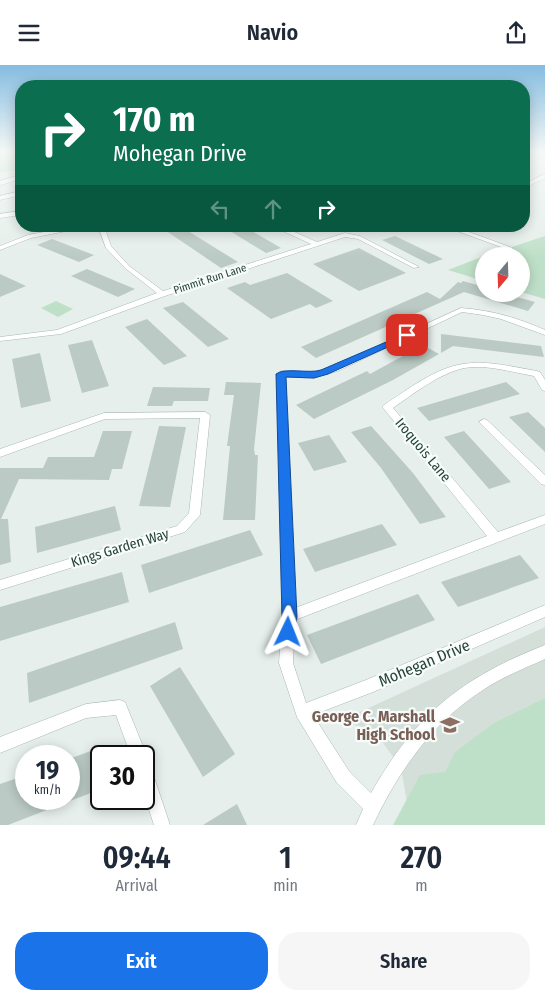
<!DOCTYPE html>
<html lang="en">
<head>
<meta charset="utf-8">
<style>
	:root { --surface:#fff; --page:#f6f6f7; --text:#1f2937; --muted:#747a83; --accent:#1a73e8 }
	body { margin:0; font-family:"Fira Sans Condensed",sans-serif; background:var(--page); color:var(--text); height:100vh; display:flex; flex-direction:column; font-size:19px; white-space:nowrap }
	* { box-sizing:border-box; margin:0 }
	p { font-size:16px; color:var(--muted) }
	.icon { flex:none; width:28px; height:28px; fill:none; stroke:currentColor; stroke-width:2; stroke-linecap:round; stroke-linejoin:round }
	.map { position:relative; height:760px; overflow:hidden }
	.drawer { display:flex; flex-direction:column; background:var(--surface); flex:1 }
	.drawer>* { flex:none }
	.banner { position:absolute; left:15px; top:15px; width:515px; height:152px; border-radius:20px; box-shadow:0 2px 12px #0003; background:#0b6e4f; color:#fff; overflow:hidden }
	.needle { width:32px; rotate:199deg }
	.controls { position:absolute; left:475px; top:182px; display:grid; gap:10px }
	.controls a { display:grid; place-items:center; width:55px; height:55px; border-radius:50%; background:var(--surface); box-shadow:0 2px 12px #0003; font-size:25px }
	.speed { position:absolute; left:15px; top:680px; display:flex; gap:10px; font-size:25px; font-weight:700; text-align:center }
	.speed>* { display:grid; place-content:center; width:65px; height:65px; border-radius:50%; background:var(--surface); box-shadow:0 2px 12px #0003; line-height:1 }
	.speed small { font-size:12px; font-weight:400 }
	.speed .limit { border:2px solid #111; border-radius:8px; background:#fff; color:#111 }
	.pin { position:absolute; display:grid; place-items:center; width:42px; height:42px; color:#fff; margin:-21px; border-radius:10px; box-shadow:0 2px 8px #0006 }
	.me { position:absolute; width:55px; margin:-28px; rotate:2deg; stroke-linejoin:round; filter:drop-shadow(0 0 4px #0008) }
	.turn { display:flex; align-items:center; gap:18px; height:105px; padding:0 15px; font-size:22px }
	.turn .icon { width:65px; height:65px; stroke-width:2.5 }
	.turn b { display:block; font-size:35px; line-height:42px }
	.lanes { display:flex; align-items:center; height:48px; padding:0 15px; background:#0003; justify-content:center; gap:25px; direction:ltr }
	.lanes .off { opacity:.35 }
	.eta { display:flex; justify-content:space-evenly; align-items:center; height:85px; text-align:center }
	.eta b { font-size:30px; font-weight:600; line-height:35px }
	.primary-button { display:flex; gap:10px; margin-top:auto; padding:10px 15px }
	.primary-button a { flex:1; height:58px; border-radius:20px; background:var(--accent); color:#fff; font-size:20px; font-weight:600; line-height:58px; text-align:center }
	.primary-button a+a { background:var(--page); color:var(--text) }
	header { display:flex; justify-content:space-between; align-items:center; height:65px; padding:0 15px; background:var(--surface); font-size:22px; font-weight:600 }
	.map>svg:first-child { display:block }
	.built { fill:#d4dfda }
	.green { fill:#bfe0c8 }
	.building { fill:#bbcac4 }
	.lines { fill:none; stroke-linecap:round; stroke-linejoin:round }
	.lane-casing { stroke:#a8b8b2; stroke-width:4 }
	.street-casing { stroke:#a8b8b2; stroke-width:1 }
	.secondary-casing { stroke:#a4bbb3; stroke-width:1 }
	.lane { stroke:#fff; stroke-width:3 }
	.street { fill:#fff; fill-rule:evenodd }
	.secondary { fill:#fff; fill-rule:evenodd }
	.route { fill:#1a73e8; stroke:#114b97 }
	.labels { text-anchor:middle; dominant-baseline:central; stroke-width:4.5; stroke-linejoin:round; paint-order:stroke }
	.far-street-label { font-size:11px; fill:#24423a; stroke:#f7fbf9 }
	.street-label { font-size:14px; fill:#24423a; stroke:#f7fbf9 }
	.near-street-label { font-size:16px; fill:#24423a; stroke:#f7fbf9 }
	.near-education-label { font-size:16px; font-weight:bold; fill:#785e54; stroke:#f7fbf9; text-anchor:end }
</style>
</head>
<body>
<header><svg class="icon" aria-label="menu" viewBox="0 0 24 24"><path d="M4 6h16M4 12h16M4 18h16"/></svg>Navio<svg class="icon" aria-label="share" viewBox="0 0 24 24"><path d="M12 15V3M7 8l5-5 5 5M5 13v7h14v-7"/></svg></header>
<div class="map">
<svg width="545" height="760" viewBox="0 0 545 760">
	<rect width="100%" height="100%" fill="#e6efeb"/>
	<path class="built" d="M545 562V760H403L407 742 406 732 402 708 394 693 383 678 371 667 359 661 338 657Z"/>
	<path class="green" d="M0 86H21V105L0 107Z
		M545 171V234L521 227V191H484Z
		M484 191V216L448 205Z
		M56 236 73 244 58 252 41 243Z
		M545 633V760H393L420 710 445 707 455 687 494 658Z"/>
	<path class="building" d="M159 161H180L238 197 221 203Z
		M245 162 281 183 266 188 230 166Z
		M395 171 443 194 429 199 382 175Z
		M52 174 94 190 79 197 37 180Z
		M359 183 406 208 359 226 313 199Z
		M87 204 135 224 118 232 71 211Z
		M287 208 333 236 316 243 310 239 271 254 227 223 245 217 250 220Z
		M0 209 26 221 0 232Z
		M463 216 484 222V229H506L535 237 528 246 464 227 316 293 301 282 427 227 440 234 458 217 461 218Z
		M183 237 229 274 208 282 163 243Z
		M147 254 187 291 164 300 125 262Z
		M441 269 541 281 544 292 453 281 441 288Z
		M92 275 109 321 82 328 68 280Z
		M423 280 439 289 393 315 314 354 296 340 367 306 370 309Z
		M40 288 51 336 21 343 12 294Z
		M226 317 261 318 254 384 255 390H258L255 455H223L230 381H227L234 330H224Z
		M506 317 520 329 429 356 417 343Z
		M153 322 210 323 208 336H174L172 341H147Z
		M528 347 545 363V387L509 352Z
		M159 361 186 362 170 442 139 441Z
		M371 361 413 408 446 452 420 459 381 403 351 367Z
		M103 366H132L122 404H112L109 415 19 414 1 454H8L11 497 0 500V403H43L48 392H94Z
		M464 366 511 417 489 424 444 372Z
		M329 370 347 397 314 406 298 378Z
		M115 441 121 465 37 488 35 462Z
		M382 459 397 480 315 507 303 484Z
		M250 465 263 490 149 528 141 500Z
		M520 490 539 513 458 542 441 517Z
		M122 507 129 537 0 576V542Z
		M418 529 435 555 321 599 307 570Z
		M175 557 183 584 29 638 27 608Z
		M180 602 235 689 203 712 150 621Z
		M96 684 101 724 8 760H0V719L26 710V734H69V694Z
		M237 739 247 760H203Z"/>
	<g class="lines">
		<defs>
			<path id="lane" d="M448 161 511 184"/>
			<path id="street" d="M545 109V113L524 123V119Z
				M21 126V130L0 135V131Z
				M21 146V150L0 153V149Z
				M77 161H92L31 173 0 185V181L28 170Z
				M98 161H104L111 181 129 201 163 226 311 179 272 161H281L317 177 345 168 360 171 419 202 414 203 358 174 345 172 165 231 61 269 0 276V272L57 265 157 228 125 203 106 183Z
				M461 243C491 245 518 253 545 265V270L501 254 483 250 462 247 338 306 314 313 285 312 295 543 487 471 384 344 382 342 384 340C407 325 435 303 463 299 488 295 513 302 537 306L540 307 545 315V326L542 325 534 311C511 307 483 298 460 304 436 311 413 329 393 343L498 467 545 450V459L295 555 293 598 306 638 366 615 545 540V552L373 627 313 650 349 706 371 728C416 649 461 613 545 580V594C525 603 505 611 486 623 434 655 399 705 373 760H356L363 744 337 718 297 652 279 598 282 551 277 309 281 306 314 307 332 302Z
				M205 347 210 350 200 450 185 467 0 525V515L177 461 189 448 200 353 105 354 0 392V384L104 348Z
				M484 354 487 355 545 410V420L541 419 479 357Z
				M120 635 125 637 147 691 145 697 144 691H131L116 650 86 653 0 688V672L86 639Z
				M144 698 150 700 170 760H154L144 730Z"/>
			<path id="secondary" d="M21 110V114L0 120V116Z"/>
		</defs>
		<use href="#lane" class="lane-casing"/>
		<use href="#street" class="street-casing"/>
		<use href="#secondary" class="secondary-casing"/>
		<use href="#lane" class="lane"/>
		<use href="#street" class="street"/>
		<use href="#secondary" class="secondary"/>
	</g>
	<linearGradient id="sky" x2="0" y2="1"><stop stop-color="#84bce0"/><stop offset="0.45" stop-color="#f4f8f6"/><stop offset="1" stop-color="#f4f8f6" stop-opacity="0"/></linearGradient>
	<rect width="545" height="192" fill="url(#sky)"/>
	<path class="route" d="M407 268 410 269V272L328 309 314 313 286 312 297 552 294 572 288 574 283 572 281 567 282 552 276 309C285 302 309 309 321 305Z"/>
	<defs>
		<symbol id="school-bare" viewBox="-9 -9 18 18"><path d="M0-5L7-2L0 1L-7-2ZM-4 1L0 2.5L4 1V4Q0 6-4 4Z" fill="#8d6e63" stroke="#f7fbf9" stroke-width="2.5" paint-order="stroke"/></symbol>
	</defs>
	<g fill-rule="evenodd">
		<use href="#school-bare" x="436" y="646" width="28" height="28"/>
	</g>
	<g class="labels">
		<g class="far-street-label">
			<text transform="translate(210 214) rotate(-18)">Pimmit Run Lane</text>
		</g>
		<g class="street-label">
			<text transform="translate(423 385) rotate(50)">Iroquois Lane</text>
			<text transform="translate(120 483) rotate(-17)">Kings Garden Way</text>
		</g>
		<g class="near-street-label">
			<text transform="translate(424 598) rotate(-23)">Mohegan Drive</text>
		</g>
		<g class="near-education-label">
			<text x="435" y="651">George C. Marshall<tspan x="435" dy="18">High School</tspan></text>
		</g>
	</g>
</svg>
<div class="controls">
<a><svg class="needle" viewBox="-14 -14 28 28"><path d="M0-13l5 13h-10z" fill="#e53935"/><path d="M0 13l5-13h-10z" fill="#747a83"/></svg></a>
</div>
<div class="speed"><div>19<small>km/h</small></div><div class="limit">30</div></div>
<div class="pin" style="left:407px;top:270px;background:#d93025"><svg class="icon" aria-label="arrive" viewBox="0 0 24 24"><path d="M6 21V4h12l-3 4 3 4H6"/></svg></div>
<svg class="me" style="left:288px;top:567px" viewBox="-20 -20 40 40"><path d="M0-17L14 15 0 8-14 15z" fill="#1a73e8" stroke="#fff" stroke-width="4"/></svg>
<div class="banner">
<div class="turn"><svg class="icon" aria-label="right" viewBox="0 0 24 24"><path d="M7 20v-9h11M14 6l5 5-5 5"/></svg><div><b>170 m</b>Mohegan Drive</div></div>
<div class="lanes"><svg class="icon off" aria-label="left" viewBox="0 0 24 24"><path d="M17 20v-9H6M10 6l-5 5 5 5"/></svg><svg class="icon off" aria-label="ahead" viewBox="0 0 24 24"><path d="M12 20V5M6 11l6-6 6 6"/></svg><svg class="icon" aria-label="right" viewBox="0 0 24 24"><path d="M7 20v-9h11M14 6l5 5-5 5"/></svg></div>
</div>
</div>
<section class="drawer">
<div class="eta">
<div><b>09:44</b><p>Arrival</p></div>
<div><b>1</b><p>min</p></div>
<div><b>270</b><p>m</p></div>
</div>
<div class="primary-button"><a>Exit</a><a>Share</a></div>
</section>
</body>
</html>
